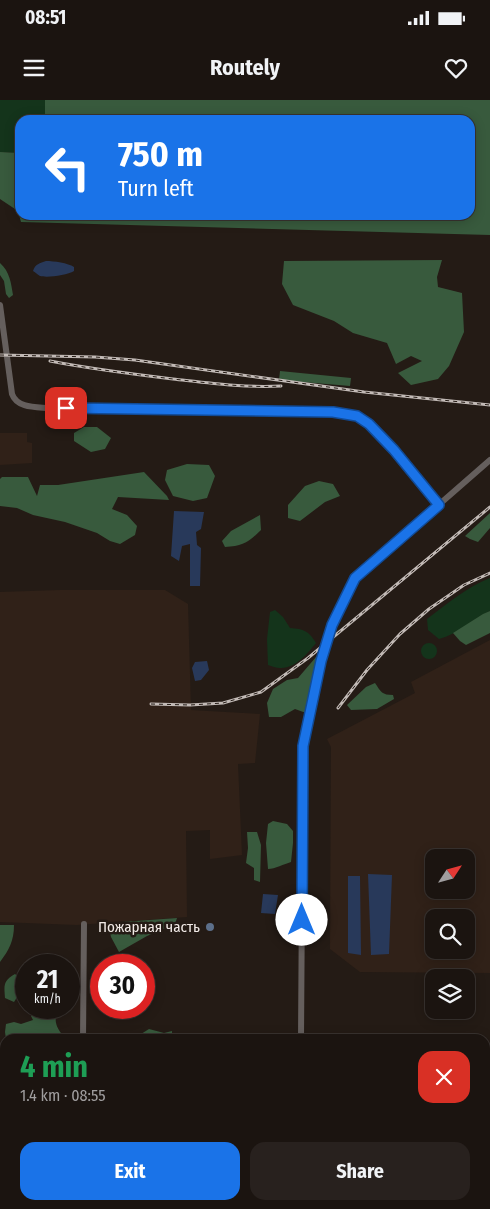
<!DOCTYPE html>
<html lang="en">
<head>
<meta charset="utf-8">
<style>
	:root { --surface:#1b1410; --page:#28211e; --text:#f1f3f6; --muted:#a09e9f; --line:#393330; --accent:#1a73e8 }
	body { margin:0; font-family:"Fira Sans Condensed",sans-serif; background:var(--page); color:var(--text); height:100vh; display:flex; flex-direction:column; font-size:19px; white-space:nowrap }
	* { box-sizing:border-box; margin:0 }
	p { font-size:16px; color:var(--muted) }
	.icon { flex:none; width:28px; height:28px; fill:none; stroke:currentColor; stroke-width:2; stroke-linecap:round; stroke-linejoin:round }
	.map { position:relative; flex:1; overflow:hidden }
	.details { position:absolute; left:0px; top:934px; width:490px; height:176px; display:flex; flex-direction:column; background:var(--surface); border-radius:15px 15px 0 0; box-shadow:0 2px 12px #0003,0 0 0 1px var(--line) }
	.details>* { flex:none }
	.banner { position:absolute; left:15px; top:15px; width:460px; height:105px; border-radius:15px; box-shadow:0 2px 12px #0003,0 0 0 1px var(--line); background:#1a73e8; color:#fff; overflow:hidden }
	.needle { width:32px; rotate:54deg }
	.tools { position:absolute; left:425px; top:749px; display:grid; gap:10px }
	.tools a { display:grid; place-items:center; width:50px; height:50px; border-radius:10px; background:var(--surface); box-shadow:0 2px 12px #0003,0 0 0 1px var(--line); font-size:25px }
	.speed { position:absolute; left:15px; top:854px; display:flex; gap:10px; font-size:25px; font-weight:700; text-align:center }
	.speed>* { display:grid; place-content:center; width:65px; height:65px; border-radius:50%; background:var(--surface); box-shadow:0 2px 12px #0003,0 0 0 1px var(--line); line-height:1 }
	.speed small { font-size:12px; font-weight:400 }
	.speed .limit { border:8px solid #d22; background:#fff; color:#111 }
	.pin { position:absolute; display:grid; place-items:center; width:42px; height:42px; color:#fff; margin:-21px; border-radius:10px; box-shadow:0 2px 8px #0006 }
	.me { position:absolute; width:55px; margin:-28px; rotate:0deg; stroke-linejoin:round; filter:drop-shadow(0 0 4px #0008) }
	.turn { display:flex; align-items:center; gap:18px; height:105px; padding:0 20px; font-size:22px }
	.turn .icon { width:65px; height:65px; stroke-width:2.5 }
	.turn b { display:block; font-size:35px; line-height:42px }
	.round { display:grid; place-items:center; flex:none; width:52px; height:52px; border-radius:15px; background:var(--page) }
	.head { display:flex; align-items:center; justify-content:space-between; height:85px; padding:0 20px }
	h1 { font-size:30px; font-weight:700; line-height:38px; color:#1e9e55 }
	.action { display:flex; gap:10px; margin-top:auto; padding:10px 20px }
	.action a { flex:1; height:58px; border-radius:15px; background:var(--accent); color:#fff; font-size:20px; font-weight:700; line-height:58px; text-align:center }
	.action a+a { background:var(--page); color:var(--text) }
	.status { display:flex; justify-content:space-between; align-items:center; height:35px; padding:0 25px; background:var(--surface); direction:ltr }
	.status svg { height:14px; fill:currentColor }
	header { display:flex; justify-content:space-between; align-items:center; height:65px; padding:0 20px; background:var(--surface); font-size:22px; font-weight:700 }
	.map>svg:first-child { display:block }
	.built { fill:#302118; fill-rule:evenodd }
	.green { fill:#14341b }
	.forest { fill:#385a3d }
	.water { fill:#28395a }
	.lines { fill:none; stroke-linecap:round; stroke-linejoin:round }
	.minor { stroke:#655f5d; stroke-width:6 }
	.major { stroke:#aea19d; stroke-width:8 }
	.rail-casing { stroke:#c2bab6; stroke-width:3 }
	.rail { stroke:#241b15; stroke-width:1; stroke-dasharray:4; stroke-linecap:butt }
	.route-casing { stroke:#114b97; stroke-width:12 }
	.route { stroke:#1a73e8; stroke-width:9 }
	.service-dot { fill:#5c6f8a; stroke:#241b15; stroke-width:2 }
	.labels { text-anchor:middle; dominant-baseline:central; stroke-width:5; stroke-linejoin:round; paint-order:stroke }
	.poi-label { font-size:15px; fill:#f2ebe7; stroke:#241b15; text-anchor:end }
</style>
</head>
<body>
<div class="status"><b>08:51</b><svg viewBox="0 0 49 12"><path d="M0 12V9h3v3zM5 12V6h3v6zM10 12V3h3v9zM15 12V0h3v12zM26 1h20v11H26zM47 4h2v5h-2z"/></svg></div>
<header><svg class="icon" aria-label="menu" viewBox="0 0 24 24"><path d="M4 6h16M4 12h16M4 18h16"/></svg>Routely<svg class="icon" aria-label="heart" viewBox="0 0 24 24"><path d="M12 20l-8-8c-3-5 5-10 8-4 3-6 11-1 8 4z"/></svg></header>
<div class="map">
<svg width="490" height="1109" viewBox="0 0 490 1109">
	<rect width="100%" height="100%" fill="#241b15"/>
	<path class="built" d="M0 333H27V342L32 343V363L0 365Z
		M60 490H165L188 504 191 610 260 614 255 663 238 664 242 755 210 759V730L186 731 187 817 77 825 0 822V492Z
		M490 540V873L360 872 330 849 331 647 327 639 415 593 411 582ZM434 758H466V790H434ZM434 818H466V850H434Z
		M0 1074H5V1105H485V1085L490 1086V1109H0Z"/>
	<path class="green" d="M0 0H45V20H20V53L0 52Z
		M490 478V511C472 519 458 534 439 539L428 530 427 519C447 504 467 487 490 478Z
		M275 510 283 517 290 528C304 529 309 531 316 543 308 553 295 569 280 568 276 568 272 566 268 565L267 539 270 512Z
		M421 551a8 8 0 1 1 16 0a8 8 0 1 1-16 0Z"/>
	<path class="forest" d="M45 0H490V135L21 122 18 111 0 99V52L20 53V115H470V20H45Z
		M442 160 437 177 438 187 462 193 464 232 449 266 438 279 411 285 398 273 422 261 411 256 396 264 387 243 353 233 334 221 293 205 282 184 284 161Z
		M0 163C10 172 11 183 13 195L9 198 6 194 4 181 0 175Z
		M280 271 351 278 350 286 279 280Z
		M84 327H97L111 338 105 349 91 352 74 341V333Z
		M187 364 209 365 215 376 207 398 193 401 173 396 165 380 167 370Z
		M144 372 167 396 169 400 118 397 112 409 127 415 137 426 135 435 120 444 110 441 97 433 65 422 33 415 17 408 0 406V379L2 377H28L37 396 40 385H58Z
		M319 381 333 384 340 396 325 402 300 421 288 418V405L305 386Z
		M490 413V428L478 442 470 439 465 436Z
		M260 415 261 430C248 443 243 446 225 447L222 441 231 431Z
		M490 511V533L466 545 460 541 453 533 483 514Z
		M316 557 320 558 306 613 295 609 281 617H269L267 603 273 589 287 580 298 578Z
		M375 583C381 592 382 595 393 595L394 599 377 609 351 610 347 605 366 587Z
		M273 721 287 724 293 731V743L291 762C284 764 275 769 268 769L266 743 268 724Z
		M247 732H257L261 745 260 782 254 780V768L246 763 248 748Z
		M177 818 175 824 147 836 119 852 111 837 108 823Z
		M0 825H14C14 841 9 850 0 862Z
		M15 874 20 878 19 894 14 902 5 898C4 885 3 881 15 874Z
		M36 908H58C53 921 56 928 66 939H6L5 932 6 924 14 922 21 924 33 920 31 916 36 911Z
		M149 929 164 933 172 931V939H140L141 934Z
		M197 933H209L230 937 240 935 264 939H190Z
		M5 972V1034L1 1031V973Z"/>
	<path class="water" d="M46 161C54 161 68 163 74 167V171C67 175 48 178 40 176 37 174 36 173 33 171 35 164 40 163 46 161Z
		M174 411 204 412 201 429 196 432 197 445 201 448 200 486H190V444L182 446 179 461 171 456Z
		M207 561 209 570 201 580 195 581 192 568 195 562Z
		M368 774 392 775 389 854 371 855Z
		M348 776H360L361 855 348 853Z
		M263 794 278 795 275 814 261 813Z"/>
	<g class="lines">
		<path class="minor" d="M0 205 12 294C17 308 35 307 48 308L333 312 357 316 369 324 394 349 439 405
			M83 939 84 824
			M301 939 303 646 321 561 332 525 355 478 490 360"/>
		<path class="major" d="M485 968H490
			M0 970 5 968"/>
		<defs>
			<path id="rail" d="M0 255 95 257 135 260 364 292 490 305
				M50 261C91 269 132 274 173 279 209 283 245 288 281 286
				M151 604 190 605 223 603 261 592 308 558 490 407
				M338 608 367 570 400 534 429 509 464 485 490 473
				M485 1078H490
				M485 1091H490"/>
		</defs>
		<use href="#rail" class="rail-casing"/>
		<use href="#rail" class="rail"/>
	</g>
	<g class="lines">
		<defs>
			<path id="route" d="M66 308 333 312 357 316 369 324 394 350 439 405 355 478 332 525 321 561 303 646 302 820"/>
		</defs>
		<use href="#route" class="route-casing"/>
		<use href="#route" class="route"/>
	</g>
	<circle class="service-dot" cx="210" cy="827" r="5"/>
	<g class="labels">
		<g class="poi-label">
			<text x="200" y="827">Пожарная часть</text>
		</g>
	</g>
</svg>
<div class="tools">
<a><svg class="needle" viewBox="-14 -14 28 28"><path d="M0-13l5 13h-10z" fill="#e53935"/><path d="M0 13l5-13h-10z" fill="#a09e9f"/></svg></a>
<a><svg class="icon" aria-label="search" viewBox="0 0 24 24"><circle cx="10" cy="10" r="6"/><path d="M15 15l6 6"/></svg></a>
<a><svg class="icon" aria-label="layers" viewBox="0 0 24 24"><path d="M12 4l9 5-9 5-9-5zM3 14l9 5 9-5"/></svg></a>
</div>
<div class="speed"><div>21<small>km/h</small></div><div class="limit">30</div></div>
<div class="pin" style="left:66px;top:308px;background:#d93025"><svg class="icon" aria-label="arrive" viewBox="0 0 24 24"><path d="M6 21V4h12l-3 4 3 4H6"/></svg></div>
<svg class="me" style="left:302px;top:820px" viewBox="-20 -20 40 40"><circle r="19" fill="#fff"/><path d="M0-13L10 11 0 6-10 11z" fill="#1a73e8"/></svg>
<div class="banner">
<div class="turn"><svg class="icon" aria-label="left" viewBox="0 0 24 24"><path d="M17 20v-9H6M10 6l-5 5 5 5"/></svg><div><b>750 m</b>Turn left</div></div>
</div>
<section class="details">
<div class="head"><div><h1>4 min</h1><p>1.4 km · 08:55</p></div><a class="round" style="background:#d93025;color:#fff"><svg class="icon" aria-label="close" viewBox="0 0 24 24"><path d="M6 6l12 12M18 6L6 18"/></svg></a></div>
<div class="action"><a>Exit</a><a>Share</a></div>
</section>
</div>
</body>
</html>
